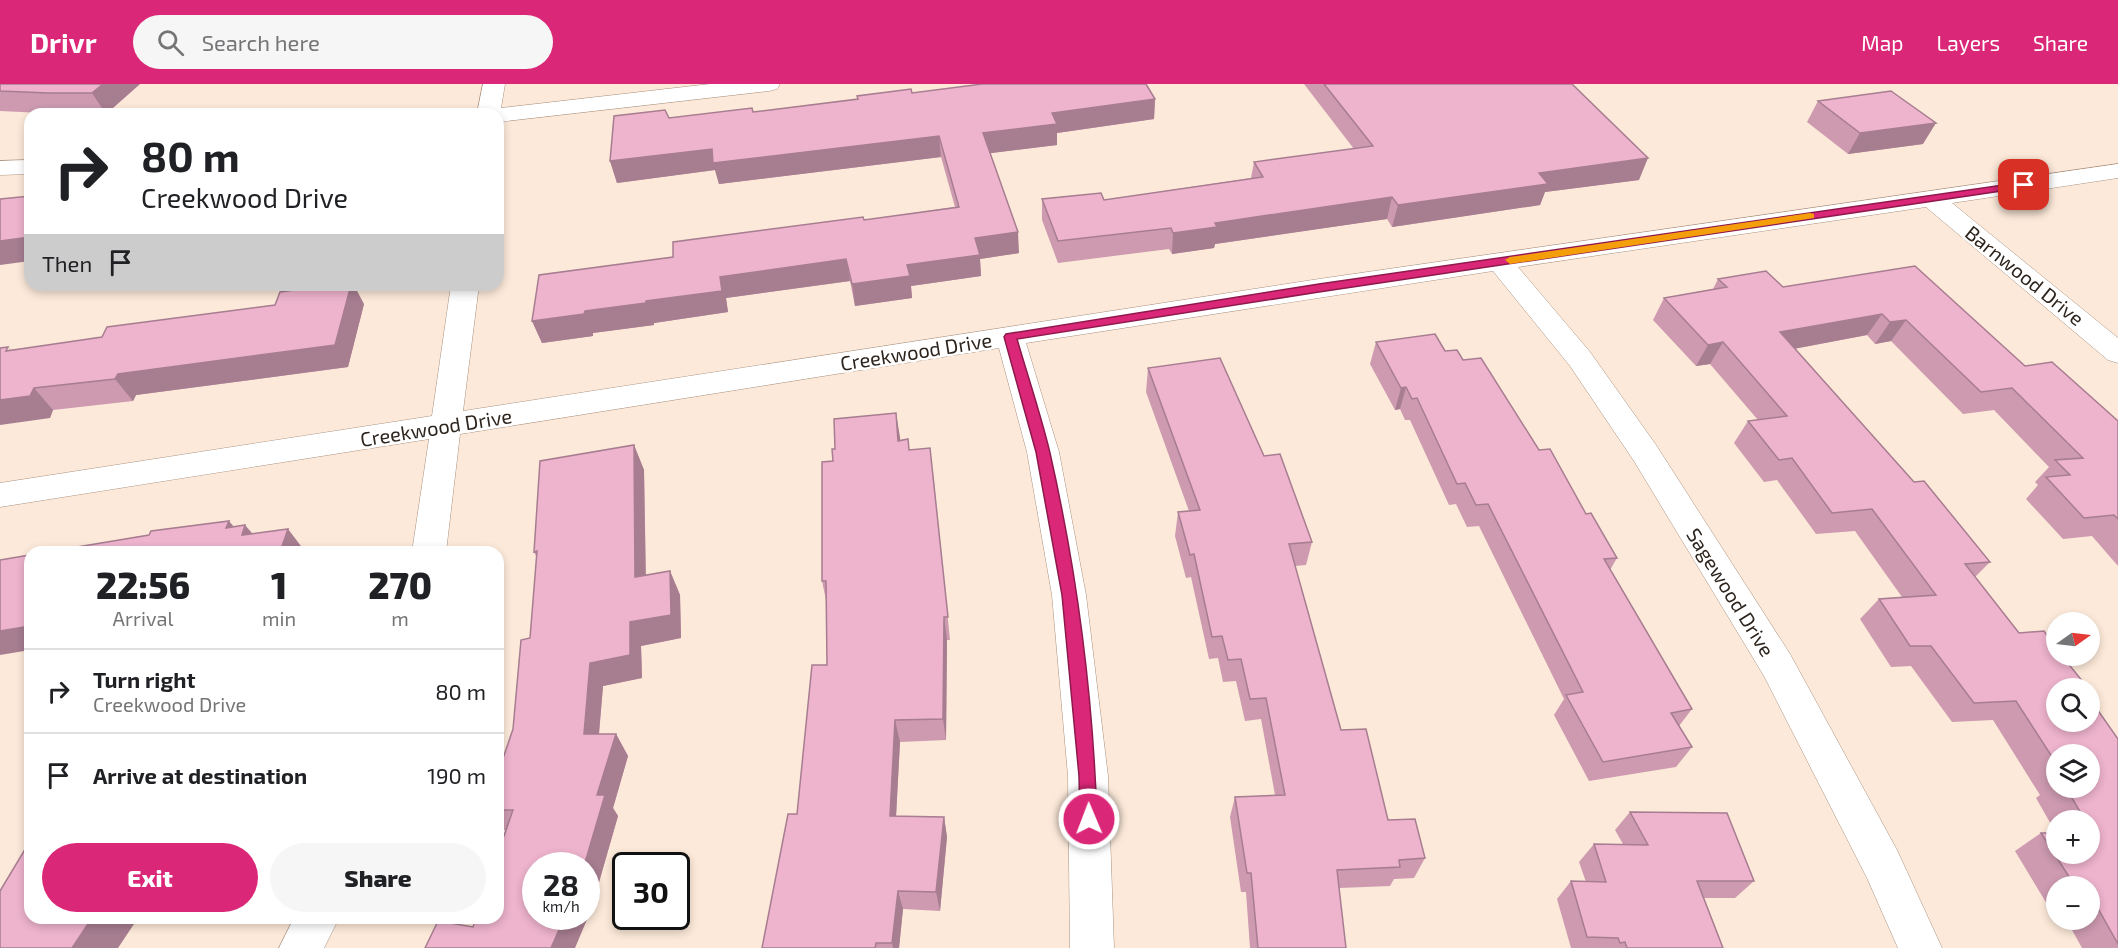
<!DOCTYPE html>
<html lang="en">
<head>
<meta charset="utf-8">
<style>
	:root { --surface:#fff; --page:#f6f6f6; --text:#202124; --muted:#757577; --line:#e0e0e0; --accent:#db2777 }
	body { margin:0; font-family:"Exo 2",sans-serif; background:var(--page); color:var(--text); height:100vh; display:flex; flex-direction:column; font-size:22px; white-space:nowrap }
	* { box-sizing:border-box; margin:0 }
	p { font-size:20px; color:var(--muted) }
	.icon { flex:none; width:33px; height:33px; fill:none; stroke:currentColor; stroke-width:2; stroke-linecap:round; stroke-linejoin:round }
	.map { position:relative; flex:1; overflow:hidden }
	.side { position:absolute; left:24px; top:462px; width:480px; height:378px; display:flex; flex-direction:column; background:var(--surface); border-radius:18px; box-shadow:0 3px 9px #0003 }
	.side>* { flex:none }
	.top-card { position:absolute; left:24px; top:24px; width:480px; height:183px; border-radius:18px; box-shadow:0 3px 9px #0003; background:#fff; color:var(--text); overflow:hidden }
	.needle { width:39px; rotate:76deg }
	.buttons { position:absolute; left:2046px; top:528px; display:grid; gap:12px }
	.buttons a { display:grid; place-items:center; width:54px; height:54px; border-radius:50%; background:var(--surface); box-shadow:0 3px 9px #0003; font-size:30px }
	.speed { position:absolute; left:522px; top:768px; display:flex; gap:12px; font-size:30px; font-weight:700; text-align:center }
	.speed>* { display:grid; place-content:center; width:78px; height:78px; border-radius:50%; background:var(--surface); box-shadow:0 3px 9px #0003; line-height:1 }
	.speed small { font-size:15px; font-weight:400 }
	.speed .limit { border:3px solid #111; border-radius:9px; background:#fff; color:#111 }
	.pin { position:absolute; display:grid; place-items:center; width:51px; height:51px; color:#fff; margin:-26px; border-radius:12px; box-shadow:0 3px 9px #0006 }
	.me { position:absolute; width:66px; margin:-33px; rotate:359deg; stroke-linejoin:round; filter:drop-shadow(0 0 4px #0008) }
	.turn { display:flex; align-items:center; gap:21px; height:126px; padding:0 18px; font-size:27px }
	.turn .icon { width:78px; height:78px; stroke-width:2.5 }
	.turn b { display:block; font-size:42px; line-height:51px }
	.then { display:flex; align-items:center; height:57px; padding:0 18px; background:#0003; gap:12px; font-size:22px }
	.eta { display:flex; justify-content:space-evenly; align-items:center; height:102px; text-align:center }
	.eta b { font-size:36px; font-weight:800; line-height:42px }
	.action { display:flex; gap:12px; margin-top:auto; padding:12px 18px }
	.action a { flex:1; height:69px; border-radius:36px; background:var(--accent); color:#fff; font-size:24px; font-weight:800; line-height:69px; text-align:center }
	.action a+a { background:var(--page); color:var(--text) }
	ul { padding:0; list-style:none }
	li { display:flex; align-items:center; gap:18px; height:84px; padding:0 18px; border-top:2px solid var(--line) }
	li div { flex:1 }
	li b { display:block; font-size:22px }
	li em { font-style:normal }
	header { display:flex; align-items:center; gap:36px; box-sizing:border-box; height:84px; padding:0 30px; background:var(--accent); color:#fff }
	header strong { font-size:28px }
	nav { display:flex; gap:33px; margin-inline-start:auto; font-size:21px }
	.search { width:420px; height:54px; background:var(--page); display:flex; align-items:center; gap:15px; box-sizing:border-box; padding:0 21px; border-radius:33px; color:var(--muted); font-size:22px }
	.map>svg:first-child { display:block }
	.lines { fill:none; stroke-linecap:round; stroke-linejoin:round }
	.minor-casing { stroke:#a99281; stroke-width:1 }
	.minor { fill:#fff; fill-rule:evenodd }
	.wall { fill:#cd9ab0; fill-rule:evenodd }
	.shaded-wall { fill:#a77d90 }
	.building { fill:#eeb3cd; stroke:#a77d90; stroke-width:1.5 }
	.route { fill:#db2777; stroke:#8e194d; stroke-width:1.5 }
	.slow { fill:#f59e0b }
	.labels { text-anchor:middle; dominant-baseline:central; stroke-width:5; stroke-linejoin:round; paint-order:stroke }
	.street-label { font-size:20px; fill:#2d241d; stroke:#fff }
</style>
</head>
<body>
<header>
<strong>Drivr</strong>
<div class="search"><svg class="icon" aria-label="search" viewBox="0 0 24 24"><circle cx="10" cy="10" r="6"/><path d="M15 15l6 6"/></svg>Search here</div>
<nav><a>Map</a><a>Layers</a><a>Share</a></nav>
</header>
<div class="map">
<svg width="2118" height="864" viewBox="0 0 2118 864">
	<rect width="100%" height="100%" fill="#fce9d9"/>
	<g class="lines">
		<defs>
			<path id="minor" d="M483 0H505L501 24 710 0H780L777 5 769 7 498 38V30H477Z
				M30 76V90L0 91V77Z
				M2118 80V94L1952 119 2118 254V279L2108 276 1926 123 1518 183 1590 268 1656 361 1790 570 1897 766 1942 864H1898L1867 794 1764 592 1634 377 1570 282 1493 187 1026 259 1059 368 1086 511 1108 692 1114 864H1070L1068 692 1052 511 1027 368 999 264 460 350 446 468H412L429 355 0 423V399L432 332 451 201H479L463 327 1319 195Z
				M294 834H339L324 864H279Z"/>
		</defs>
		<use href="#minor" class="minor-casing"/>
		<use href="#minor" class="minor"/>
	</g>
	<path class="wall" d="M0 0H140L106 30H64L0 27Z
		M1304 0H1572L1639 96 1545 108 1540 121 1392 143 1387 135 1215 160 1214 164 1172 170 1169 165 1058 179 1042 136V115L1104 116 1251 94 1254 78 1354 65Z
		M912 9 1155 15 1154 35 1057 49V61L990 69 1019 169 980 175 981 192 911 202 912 214 855 222 850 197 726 214 728 228 654 239V241L593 249V252L542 259 532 237 673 173 864 136 955 123 941 73 719 100 715 86 617 99 610 77 669 34 753 28Z
		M1818 17 1923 60 1848 70 1807 38Z
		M1915 182 2025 282 2118 337V482L2092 452 2063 455 2026 415 2038 401 2035 398 2049 383 1994 326 1963 330 1891 257 1875 260 1867 251 1794 265 1914 398 1990 478 1975 493 2019 549 2090 638V607L2094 612 2090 615 2118 655V864H2082L2067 837 2058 838 2057 836H2090V802H2056V835L2015 767 2041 749H2056L2036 714 2040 711 1993 636 1952 638 1911 582 1891 583 1860 535 1879 515 1902 513 1855 447 1816 450 1777 396 1764 398 1734 359 1748 337 1758 336 1710 280 1696 282 1653 236 1664 214 1713 205 1718 195 1783 203ZM2056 670 2090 704H2056ZM2056 736H2090V770H2056Z
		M364 220 348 283 136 311 133 317 53 326 50 334 8 263 11 266Z
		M1376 258 1445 267 1463 276 1539 366 1586 430 1617 474 1610 486 1692 625 1679 642 1692 663 1676 683 1589 697 1554 631 1564 615 1479 442 1467 443 1456 420 1449 421 1410 336H1405L1400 325 1395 326 1370 280Z
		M1148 284 1264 372 1312 458 1306 481 1295 482 1341 646 1388 736 1425 774 1414 794 1394 795 1390 802 1339 804 1346 864H1250L1246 808H1241L1230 733 1235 713 1275 711 1261 635 1245 637 1236 597 1223 598 1218 574 1209 575 1191 493 1186 494 1175 452 1178 428 1189 427 1146 308Z
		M908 355 909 366 933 388 950 556H947L946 656 900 658 896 732 944 733 947 753 940 827 903 825 899 864H762L797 730 827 581 826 516 822 497 833 377 900 356Z
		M634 361 644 386 646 491 670 487 680 511 681 554 641 562 642 594 603 602 599 650H616L628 672 613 724 618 732 591 826 473 843 506 746H502L498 741V689L513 645 530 554 537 474 534 468Z
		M1630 728 1754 797 1735 814H1704L1723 864H1571L1557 815 1571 797 1586 798 1579 778 1594 760H1623L1615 746Z"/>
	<path class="shaded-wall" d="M103 0H140L106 30 92 9Z
		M1155 15 1154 35 1057 49V61L984 70 983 49 1052 29Z
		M1936 39 1923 60 1848 70 1860 49Z
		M939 52 941 73 719 100 715 86 617 99 610 77 712 65Z
		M1648 74 1639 96 1545 108 1540 121 1392 143 1398 121 1539 89Z
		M1392 113 1387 135 1215 160 1214 164 1172 170 1173 149 1215 139Z
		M1018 148 1019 169 980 175 981 192 911 202 912 214 855 222 852 200 907 181 975 154Z
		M30 153V177L0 181V157Z
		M846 175 850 197 726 214 728 228 654 239V241L593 249V252L542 259 532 237 585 227 720 193Z
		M351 201H354L364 220 348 283 136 311 133 317 115 295 118 290Z
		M1882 230 1867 251 1766 270 1780 248Z
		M1906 236 1891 257 1875 260 1890 238Z
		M1723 258 1710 280 1696 282 1708 261Z
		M1406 303 1400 325 1395 326 1401 304Z
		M34 304 53 326 50 334 0 341V316Z
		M896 329 900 353 902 381 898 357Z
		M634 361 644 386 646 517 635 493Z
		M229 437 247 458 226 444Z
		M245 441 263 462 242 451Z
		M288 445 304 466V468H280Z
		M670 487 680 511 681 554 641 562 642 594 603 602 597 672 584 650 590 579 630 538Z
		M944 533 947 556 946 656 943 635Z
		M30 542V566L0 571V547Z
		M895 636 900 658 895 752 890 732Z
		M616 650 628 672 613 724 618 732 591 826 575 864H551L565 832H586V782H584L597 711Z
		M944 733 947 753 940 827 936 808Z
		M898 807 903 825 899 864H893L892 859Z
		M92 834H138L118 864H72Z"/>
	<path class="building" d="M0 0H103L92 9H49L0 7Z
		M982 0H1146L1155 15 1052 29 1057 40 983 49 1018 148 975 154 980 171 907 181 910 192 852 200 846 175 720 193 722 207 646 217V219L585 227 584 230 532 237 539 191 673 173V158L863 133 864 136 959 123 939 52 713 79 712 65 610 77 614 32 665 26 669 34 752 24 753 28 858 15 857 12 911 5 912 9Z
		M1324 0H1572L1648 74 1539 89 1548 100 1398 121 1392 113 1215 139 1217 143 1173 149 1171 144 1058 157 1042 115 1101 109 1104 116 1263 93 1254 78 1373 62Z
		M1891 7 1936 39 1860 49 1818 17Z
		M30 112V153L0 157V115Z
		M1915 182 2025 282 2052 278 2118 337V435L2114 431 2084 434 2046 393 2070 391 2055 376 2083 374 2012 304 1981 308 1906 236 1890 238 1882 230 1780 248 1914 398 1924 397 1990 478 1965 480 2019 549 2044 547 2056 564V572H2062L2088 604H2056V638H2090V615L2118 655V860L2096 821H2090V802H2075L2041 749H2056V770H2090V748H2092L2090 743V736H2085L2066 704H2090V670H2056V679L2016 617 1974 619 1931 562H1910L1879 515 1936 511 1872 425 1832 429 1792 374 1779 376 1748 337 1787 332 1723 258 1708 261 1664 214 1727 203 1718 195 1766 187 1783 203Z
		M332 201H351L335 261 118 290 115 295 34 304 30 312 0 316V264L8 263 6 267 102 253 107 243 275 221 280 208Z
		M1435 250 1445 267 1457 266 1463 276 1481 274 1539 366 1550 365 1586 430 1591 429 1617 474 1604 475 1692 625 1671 629 1692 663 1603 678 1566 611 1583 608 1488 420 1476 421 1465 399 1457 400 1417 314 1412 315 1406 303 1401 304 1376 258Z
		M1220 274 1264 372 1280 370 1312 458 1289 460 1341 646 1366 645 1388 736 1415 735 1425 774 1399 776 1400 783 1337 786 1346 864H1258L1251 789H1247L1235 713 1285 711 1266 614 1250 615 1241 575 1228 576 1222 552 1212 553 1194 470 1190 471 1178 428 1200 426 1148 284Z
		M896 329 898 357 908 355 909 366 930 364 948 533H944L943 635 895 636 890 732 944 733 936 808 898 807 892 859H876L875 864H762L788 730H797L812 581H827L826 497H822V378L833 377 832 365H835L834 335Z
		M634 361 635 493 670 487 671 531 630 538V571L590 579 584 650H616L597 711H605L584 782H536V832H565L551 864H425L438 837 473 843 476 834H498V769L513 726H498V689L513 645 521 556 530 554 537 467 534 468 540 377Z
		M229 437 226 444 245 441 242 451 288 445 280 468H47L149 451 151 447Z
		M30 471V542L0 547V476Z
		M2090 607 2094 612 2090 613Z
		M1630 728 1727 729 1754 797H1697L1723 864H1627L1625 858 1620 859 1618 854 1587 853 1571 797 1606 798 1594 760 1648 761Z
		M30 757V834H92L72 864H0V807Z"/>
	<path class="route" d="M2024 98 2028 99V103L1319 208 1017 255C1028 293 1041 331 1050 369 1077 488 1093 613 1097 735L1095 741 1089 743 1083 741 1080 735 1079 692 1062 511 1036 368 1004 253 1006 250 1319 200Z"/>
	<path class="slow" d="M1810 129 1814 130V134L1510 180 1505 176 1510 173Z"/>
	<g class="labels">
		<g class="street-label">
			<text transform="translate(2025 191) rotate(39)">Barnwood Drive</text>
			<text transform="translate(916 267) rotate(-9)">Creekwood Drive</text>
			<text transform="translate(436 343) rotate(-9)">Creekwood Drive</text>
			<text transform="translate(1731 508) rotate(58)">Sagewood Drive</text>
		</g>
	</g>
</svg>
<div class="buttons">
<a><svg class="needle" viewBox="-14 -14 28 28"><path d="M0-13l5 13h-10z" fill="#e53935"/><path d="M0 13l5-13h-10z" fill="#757577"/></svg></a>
<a><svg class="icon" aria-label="search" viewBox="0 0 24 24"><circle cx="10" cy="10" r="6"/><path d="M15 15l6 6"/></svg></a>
<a><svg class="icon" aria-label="layers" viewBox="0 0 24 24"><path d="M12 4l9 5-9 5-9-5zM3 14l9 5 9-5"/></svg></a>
<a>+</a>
<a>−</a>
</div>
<div class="speed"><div>28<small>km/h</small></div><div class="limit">30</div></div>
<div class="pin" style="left:2024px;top:101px;background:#d93025"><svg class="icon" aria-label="arrive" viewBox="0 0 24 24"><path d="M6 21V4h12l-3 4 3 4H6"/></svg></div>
<svg class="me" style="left:1089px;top:735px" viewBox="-20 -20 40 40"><circle r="17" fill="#db2777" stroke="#fff" stroke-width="3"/><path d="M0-11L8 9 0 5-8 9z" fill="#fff"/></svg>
<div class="top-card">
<div class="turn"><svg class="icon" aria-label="right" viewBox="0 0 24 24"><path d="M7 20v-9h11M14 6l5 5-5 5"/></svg><div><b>80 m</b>Creekwood Drive</div></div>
<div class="then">Then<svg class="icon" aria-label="arrive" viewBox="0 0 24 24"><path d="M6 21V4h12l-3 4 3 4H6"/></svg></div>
</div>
<section class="side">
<div class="eta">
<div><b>22:56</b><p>Arrival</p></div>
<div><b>1</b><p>min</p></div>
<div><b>270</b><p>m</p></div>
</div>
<ul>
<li><svg class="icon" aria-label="right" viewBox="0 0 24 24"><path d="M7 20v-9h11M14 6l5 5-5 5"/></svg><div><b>Turn right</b><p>Creekwood Drive</p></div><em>80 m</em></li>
<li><svg class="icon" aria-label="arrive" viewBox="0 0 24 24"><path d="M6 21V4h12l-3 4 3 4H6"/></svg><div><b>Arrive at destination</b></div><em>190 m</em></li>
</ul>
<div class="action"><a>Exit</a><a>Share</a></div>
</section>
</div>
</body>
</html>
